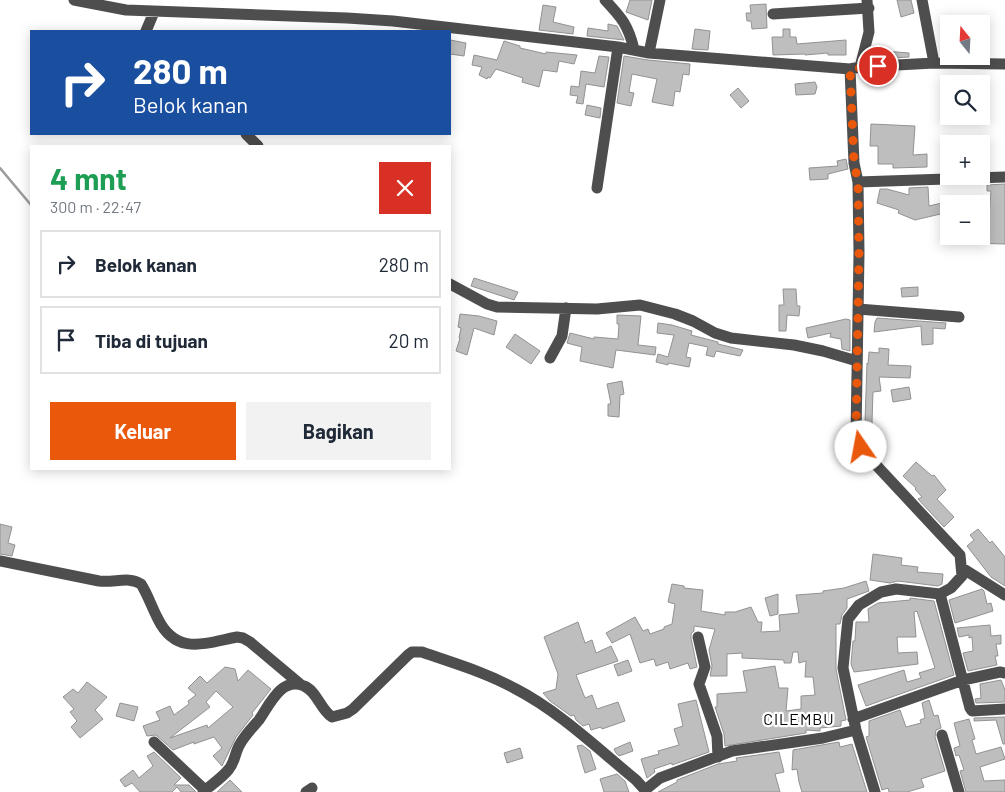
<!DOCTYPE html>
<html lang="id">
<head>
<meta charset="utf-8">
<style>
	:root { --surface:#fff; --page:#f2f2f3; --text:#1f2937; --muted:#747a83; --line:#e0e1e3; --accent:#ea580c }
	body { margin:0; font-family:Barlow,sans-serif; background:var(--page); color:var(--text); height:100vh; display:flex; flex-direction:column; font-size:19px; white-space:nowrap }
	* { box-sizing:border-box; margin:0 }
	p { font-size:16px; color:var(--muted) }
	.icon { flex:none; width:28px; height:28px; fill:none; stroke:currentColor; stroke-width:2; stroke-linecap:round; stroke-linejoin:round }
	.map { position:relative; flex:1; overflow:hidden }
	.details { position:absolute; left:30px; top:145px; width:421px; height:325px; display:flex; flex-direction:column; background:var(--surface); border-radius:0px; box-shadow:0 2px 12px #0003 }
	.details>* { flex:none }
	.hud { position:absolute; left:30px; top:30px; width:421px; height:105px; border-radius:0px; box-shadow:0 2px 12px #0003; background:#1a4fa0; color:#fff; overflow:hidden }
	.needle { width:32px; rotate:342deg }
	.fabs { position:absolute; left:940px; top:15px; display:grid; gap:10px }
	.fabs a { display:grid; place-items:center; width:50px; height:50px; border-radius:0px; background:var(--surface); box-shadow:0 2px 12px #0003; font-size:25px }
	.pin { position:absolute; display:grid; place-items:center; width:42px; height:42px; color:#fff; margin:-21px; border:2px solid #fff; border-radius:50%; box-shadow:0 1px 5px #0007 }
	.me { position:absolute; width:55px; margin:-28px; rotate:348deg; stroke-linejoin:round; filter:drop-shadow(0 0 4px #0008) }
	.turn { display:flex; align-items:center; gap:18px; height:105px; padding:0 20px; font-size:22px }
	.turn .icon { width:65px; height:65px; stroke-width:2.5 }
	.turn b { display:block; font-size:35px; line-height:42px }
	.round { display:grid; place-items:center; flex:none; width:52px; height:52px; border-radius:0px; background:var(--page) }
	.headline { display:flex; align-items:center; justify-content:space-between; height:85px; padding:0 20px }
	h1 { font-size:30px; font-weight:700; line-height:38px; color:#1e9e55 }
	.primary-button { display:flex; gap:10px; margin-top:auto; padding:10px 20px }
	.primary-button a { flex:1; height:58px; border-radius:0px; background:var(--accent); color:#fff; font-size:20px; font-weight:700; line-height:58px; text-align:center }
	.primary-button a+a { background:var(--page); color:var(--text) }
	ul { padding:0; list-style:none }
	li { display:flex; align-items:center; gap:15px; height:68px; margin:0 10px 8px; padding:0 10px; border:2px solid var(--line); border-radius:0px }
	li div { flex:1 }
	li b { display:block; font-size:19px }
	li em { font-style:normal }
	.map>svg:first-child { display:block }
	.lines { fill:none; stroke-linecap:round; stroke-linejoin:round }
	.stream { stroke:#9c9c9c; stroke-width:2.5 }
	.building { fill:#bebebe; stroke:#929292; fill-rule:evenodd }
	.minor { stroke:#4e4e4e; stroke-width:11 }
	.route { stroke:#ea580c; stroke-width:9; stroke-dasharray:0 16.2 }
	.labels { text-anchor:middle; dominant-baseline:central; stroke-width:4.5; stroke-linejoin:round; paint-order:stroke }
	.quarter-label { font-size:16px; letter-spacing:1px; fill:#000; stroke:#fff }
</style>
</head>
<body>
<div class="map">
<svg width="1005" height="792" viewBox="0 0 1005 792">
	<rect width="100%" height="100%" fill="#fff"/>
	<g class="lines">
		<path class="stream" d="M0 168 31 205"/>
	</g>
	<path class="building" d="M630 0H652L648 20 626 12Z
		M897 0H911L914 13 901 17Z
		M766 4 767 28 752 29 751 21H747L746 13H751L750 5Z
		M543 5 556 7 553 22 574 27 573 34 539 30Z
		M608 24 617 26 624 40 587 36 588 28 608 31Z
		M695 29 710 31 708 50 692 49Z
		M783 29H790V37H796L797 44 846 40V55H828V53L805 55V54L773 55 772 37H783Z
		M450 40 466 43 464 56 450 54Z
		M504 41 520 46V48L546 54V52L577 55 574 64 559 61 557 72 543 70 539 87 522 82 523 78 496 69 490 78 488 77 487 79 479 75 482 67 472 65 474 55 497 60Z
		M884 51 909 53V57L878 59 877 52Z
		M599 56 609 57 604 87 586 84 583 104 576 103 578 96 570 95 571 86 579 87 581 71 595 73Z
		M624 56 648 60 690 64 689 75 683 74 680 92 675 91 673 106 652 102 657 79 632 74 629 92 634 93 631 106 617 103Z
		M815 82 817 87 815 94 796 95 795 84Z
		M738 88 749 101 741 108 730 95Z
		M587 105 601 108 600 118 585 115Z
		M871 124 915 126 913 155 927 154V167L893 168V164H878V146H870Z
		M846 159 848 169 828 174V179L810 180 809 168 838 166 837 161Z
		M1005 184V244L969 243V236H981V220L989 218 991 191H987V185Z
		M928 187 929 206 946 202 949 212 915 220 898 213 899 210 877 203 880 189H887L909 195V188Z
		M474 278 518 292 514 300 471 286Z
		M918 287V296L902 297 901 288Z
		M783 289H796L797 306H800L799 316 787 315 786 331H779V305H784Z
		M460 314 479 316 497 321 494 335 474 328 467 355 456 351 460 338H459L461 328 458 327Z
		M617 315 641 316 638 345 656 347 655 355 616 350 613 368 580 361 582 347 567 343 570 333 594 339V337L618 339 619 324H617Z
		M877 318 946 323 945 329 933 328V344L922 345 921 326 874 332 875 322Z
		M846 319 850 320V351L842 349 841 339 830 337 831 333 808 338 806 328Z
		M658 323 672 325 692 331 691 335 718 342V344L743 350 740 356 716 351 714 357 706 355 708 347 689 343 686 357 691 358 689 367 668 363V365L656 362 658 354 668 357 674 335 657 333Z
		M515 334 540 351 531 364 506 347Z
		M879 348 889 349 888 365 911 366 910 378 879 377 881 391 873 392 872 422 875 433 866 435 864 424 865 422 867 363 868 364 869 352 879 353Z
		M622 381 624 394 620 395 619 417 608 416V404H611L607 384Z
		M909 387 911 399 893 402 891 390Z
		M916 462 932 476 934 475 946 490 937 499 954 517 944 527 918 499 922 497 915 489 916 488 903 476Z
		M0 524 12 527 8 543 15 545 12 556 0 554Z
		M978 529 990 543 992 541 1005 557V586L991 577 967 546 974 540 970 535Z
		M873 554 902 558 901 565 918 567 917 572 943 574 942 584 938 586 898 581 890 583 870 580Z
		M866 581 869 591 847 599V608L842 615 840 624H836V669L846 720 841 721V726L820 728V731L806 730V733L725 746 724 734 715 707H717V694L747 692 743 671 775 666 779 688H788L786 711 801 709V696L815 695 813 677H805L806 661 799 663 798 652H793L791 663H784V660L742 658V653L727 654V676H710L712 666 709 650 715 629 694 626V631L691 634V638L697 667 690 669 688 663 670 669 668 662 656 666 654 659 640 663 630 634 612 643 606 633 635 617 643 631 648 629 650 634 664 629V627L672 624 675 604 668 602 672 584 684 586V588L703 590 701 611 725 615V612H735L751 607 758 622H762L761 632 780 631 779 615 799 613 796 595 823 593V591L844 588Z
		M982 589 984 591 987 604 991 603 993 611 955 623 949 600Z
		M778 594V614L770 616 765 598Z
		M910 598 934 601 954 675 866 706 858 685 904 670 907 682 921 678 919 673 935 668 917 611 914 612 916 637H897L898 653 917 652 918 664 854 672 851 664 853 641H855L856 622H869L868 609 878 603 910 600Z
		M578 622 585 643 592 640 596 653 611 646 618 661 576 675 585 698 592 695 597 709 618 702 625 721 602 729 601 727 591 730 589 724 583 726 576 720 574 715 571 716 550 701 543 693 556 689 558 674 544 637Z
		M990 625 991 636 1001 635V644H996L998 656H995L997 665 968 671 963 653 973 651 972 637 969 638V635L959 637 957 628Z
		M628 660 632 671 618 676 614 665Z
		M225 667 235 669 238 681 248 670 271 689 252 713 253 715 236 737 222 766 213 756 222 748 214 737 194 744V742L173 750 156 735 147 736 143 726 160 720 156 712 170 706 174 715 189 704 188 701 196 695 188 688 200 676 207 683ZM216 691 233 707 208 728 207 725 170 738 210 707 206 702Z
		M1001 680 1005 690V702L976 703 975 699 981 698 980 684Z
		M87 682 107 697 95 710 103 719 80 738 71 727 77 721 70 712 74 709 63 697 73 689 78 693Z
		M696 700 709 752 672 765V763L654 769 655 772 647 778 641 759 659 754 658 751 679 745 674 729 683 726 678 704Z
		M929 700 934 716 938 715 941 728 936 730 935 737 945 771 921 779 924 787 907 792H889L888 788 882 790 866 737 869 736V721L900 710 906 727 921 723 920 720 925 718 922 703Z
		M120 703 138 707 134 721 116 716Z
		M1005 717V744H1003L996 720 974 721V718Z
		M969 719 975 739 972 740 976 754 1001 747 1005 759 980 767 984 781 1005 780V792H966L960 771 964 770 959 755 956 756 954 748 960 746 954 723Z
		M630 742 633 751 619 756 616 753 614 749Z
		M839 742 840 747 852 744 867 792H802L799 782 797 769 792 770 793 750Z
		M582 745 590 751 596 769 585 773 577 746Z
		M520 748 523 758 507 763 504 753Z
		M154 752 181 778 174 785H189L196 792H181L177 787 172 792H140L132 783 125 787 120 780 133 770 139 778 153 766 147 756Z
		M779 752 784 772 775 774 780 792H658L677 782V780L718 764 737 761 736 758Z
		M617 774 625 781 629 792H604L600 779Z
		M230 780 242 792H217Z"/>
	<g class="lines">
		<path class="minor" d="M74 0 126 10 347 18 393 21 618 47 649 53 850 69 854 163 858 182 859 253 856 435 863 451 960 555 962 576 951 588 940 594 896 589 881 592 859 605 848 619 843 668 856 730 875 792
			M605 0C622 18 628 25 634 49
			M922 0 934 63
			M773 14 869 8
			M146 31 154 12
			M649 53 660 0
			M860 67 869 32 867 0
			M850 69 860 67 934 63 1005 64
			M246 134 258 146
			M858 182 1005 177
			M597 188 618 47
			M450 284 487 304 497 307 597 309 640 305 675 314 693 321 715 333 731 338 794 345 823 351 857 361
			M858 309 959 317
			M550 358 562 336 566 308
			M0 561 99 581C114 583 129 576 141 584 148 595 152 608 158 619 176 656 206 643 237 637L243 638 250 642 300 684
			M962 568 1005 595
			M940 594 970 708 972 711 1005 709
			M698 637 705 667 699 684 717 736 718 757
			M853 719 963 680 1000 672 1005 673
			M942 735 959 792
			M154 742 205 790
			M203 792C211 785 222 778 229 769 235 762 235 752 240 744 245 735 252 728 259 720 269 706 281 676 304 686 317 691 320 709 332 717L347 713 353 709 408 655 412 652H422C453 663 485 672 514 688 559 711 597 748 636 780L645 790
			M306 792 312 788
			M645 792V790L660 778 732 751 823 738 856 730"/>
	</g>
	<g class="lines">
		<path class="route" d="M861 447 856 434 859 253 858 182 854 163 850 69 878 66"/>
	</g>
	<g class="labels">
		<g class="quarter-label">
			<text x="799" y="718">CILEMBU</text>
		</g>
	</g>
</svg>
<div class="fabs">
<a><svg class="needle" viewBox="-14 -14 28 28"><path d="M0-13l5 13h-10z" fill="#e53935"/><path d="M0 13l5-13h-10z" fill="#747a83"/></svg></a>
<a><svg class="icon" aria-label="search" viewBox="0 0 24 24"><circle cx="10" cy="10" r="6"/><path d="M15 15l6 6"/></svg></a>
<a>+</a>
<a>−</a>
</div>
<div class="pin" style="left:878px;top:66px;background:#d93025"><svg class="icon" aria-label="arrive" viewBox="0 0 24 24"><path d="M6 21V4h12l-3 4 3 4H6"/></svg></div>
<svg class="me" style="left:861px;top:447px" viewBox="-20 -20 40 40"><circle r="19" fill="#fff"/><path d="M0-13L10 11 0 6-10 11z" fill="#ea580c"/></svg>
<div class="hud">
<div class="turn"><svg class="icon" aria-label="right" viewBox="0 0 24 24"><path d="M7 20v-9h11M14 6l5 5-5 5"/></svg><div><b>280 m</b>Belok kanan</div></div>
</div>
<section class="details">
<div class="headline"><div><h1>4 mnt</h1><p>300 m · 22:47</p></div><a class="round" style="background:#d93025;color:#fff"><svg class="icon" aria-label="close" viewBox="0 0 24 24"><path d="M6 6l12 12M18 6L6 18"/></svg></a></div>
<ul>
<li><svg class="icon" aria-label="right" viewBox="0 0 24 24"><path d="M7 20v-9h11M14 6l5 5-5 5"/></svg><div><b>Belok kanan</b></div><em>280 m</em></li>
<li><svg class="icon" aria-label="arrive" viewBox="0 0 24 24"><path d="M6 21V4h12l-3 4 3 4H6"/></svg><div><b>Tiba di tujuan</b></div><em>20 m</em></li>
</ul>
<div class="primary-button"><a>Keluar</a><a>Bagikan</a></div>
</section>
</div>
</body>
</html>
